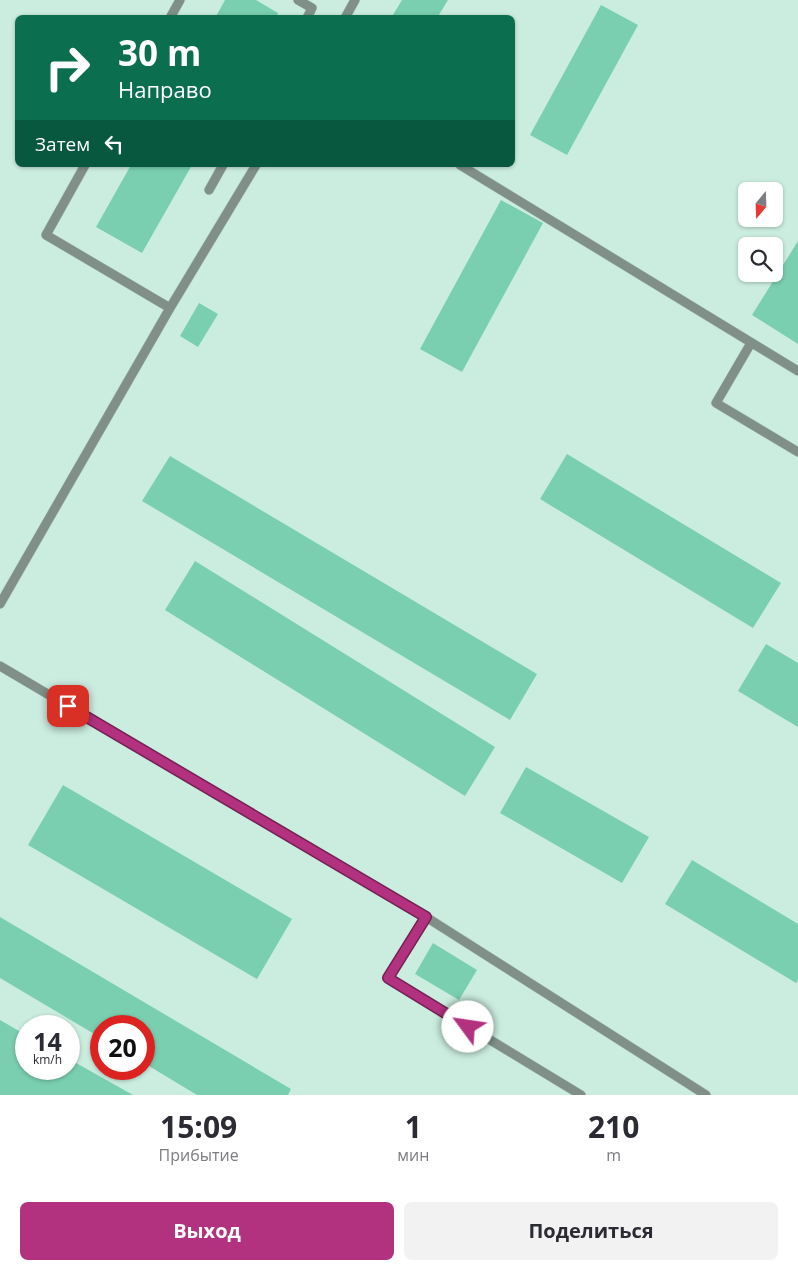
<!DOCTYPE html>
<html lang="ru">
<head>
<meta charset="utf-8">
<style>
	:root { --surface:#fff; --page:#f2f2f3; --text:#2b2b33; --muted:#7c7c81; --accent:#b2327f }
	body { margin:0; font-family:"Open Sans",sans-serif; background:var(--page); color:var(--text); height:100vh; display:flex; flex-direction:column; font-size:19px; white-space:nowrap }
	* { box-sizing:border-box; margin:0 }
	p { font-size:16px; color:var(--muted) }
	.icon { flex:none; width:28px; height:28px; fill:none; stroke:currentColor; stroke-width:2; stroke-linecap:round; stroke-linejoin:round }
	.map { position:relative; height:1095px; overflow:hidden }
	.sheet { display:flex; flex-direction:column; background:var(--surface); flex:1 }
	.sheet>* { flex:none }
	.hud { position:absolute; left:15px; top:15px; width:500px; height:152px; border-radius:8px; box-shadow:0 1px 4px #0004; background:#0b6e4f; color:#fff; overflow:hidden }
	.needle { width:32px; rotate:199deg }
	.fabs { position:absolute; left:738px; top:182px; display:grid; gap:10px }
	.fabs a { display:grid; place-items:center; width:45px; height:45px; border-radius:8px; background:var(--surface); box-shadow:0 1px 4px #0004; font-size:25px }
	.speed { position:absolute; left:15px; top:1015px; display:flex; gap:10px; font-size:25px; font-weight:700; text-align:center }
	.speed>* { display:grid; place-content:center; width:65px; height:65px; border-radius:50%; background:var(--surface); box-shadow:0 1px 4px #0004; line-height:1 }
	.speed small { font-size:12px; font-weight:400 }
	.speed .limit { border:8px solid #d22; background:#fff; color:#111 }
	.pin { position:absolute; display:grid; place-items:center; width:42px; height:42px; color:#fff; margin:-21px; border-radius:10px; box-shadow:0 2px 8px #0006 }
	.me { position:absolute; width:55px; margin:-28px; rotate:301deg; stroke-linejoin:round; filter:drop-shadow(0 0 4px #0008) }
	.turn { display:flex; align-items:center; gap:18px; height:105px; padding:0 20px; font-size:22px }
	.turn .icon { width:65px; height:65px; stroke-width:2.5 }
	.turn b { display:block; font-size:35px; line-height:42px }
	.then { display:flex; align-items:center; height:48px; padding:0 20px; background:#0003; gap:10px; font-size:19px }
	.eta { display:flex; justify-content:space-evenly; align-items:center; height:85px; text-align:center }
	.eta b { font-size:30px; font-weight:700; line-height:35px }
	.button { display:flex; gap:10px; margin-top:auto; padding:10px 20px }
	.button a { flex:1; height:58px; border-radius:8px; background:var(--accent); color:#fff; font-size:20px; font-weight:700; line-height:58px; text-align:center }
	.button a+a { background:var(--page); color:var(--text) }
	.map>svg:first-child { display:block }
	.building { fill:#7acfb0 }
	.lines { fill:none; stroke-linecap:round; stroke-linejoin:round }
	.service-casing { stroke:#abc9bd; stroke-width:10 }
	.service { stroke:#818f89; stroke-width:9 }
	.route-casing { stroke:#742053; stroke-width:12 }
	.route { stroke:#b2327f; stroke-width:9 }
</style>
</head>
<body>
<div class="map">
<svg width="798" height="1095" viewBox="0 0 798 1095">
	<rect width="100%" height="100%" fill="#cbeddf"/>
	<path class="building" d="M225 0H256L278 13 276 18H215Z
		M402 0H448L437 18H391Z
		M601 5 638 25 567 155 530 135Z
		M131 165H192L142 253 96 227Z
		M501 200 543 223 462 372 420 349Z
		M798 241V344L752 315Z
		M199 303 218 314 198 347 180 336Z
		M567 454 781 583 753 628 540 499Z
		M170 456 537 674 510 720 142 501Z
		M195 561 495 747 465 796 165 610Z
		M766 644 798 663V727L738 691Z
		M526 767 649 837 622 883 500 813Z
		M63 785 292 919 257 979 28 845Z
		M692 860 798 924V980L796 983 665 904Z
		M0 917 291 1089 288 1095H197L144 1063V1026H101V1038L0 978Z
		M433 943 477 970 459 1000 415 974Z
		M0 1020 26 1035V1069H69V1059L133 1095H0Z"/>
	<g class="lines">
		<defs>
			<path id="service" d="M298 0 312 8 307 18
				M170 18 180 0
				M345 18 355 0
				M85 165 46 235 170 308
				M460 165 798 371
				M209 190 223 165
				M751 343 716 403 798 452
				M0 604 170 308 256 165
				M0 666 426 917 706 1095
				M426 917 388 978 581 1095"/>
		</defs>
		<use href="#service" class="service-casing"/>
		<use href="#service" class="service"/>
	</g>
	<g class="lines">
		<defs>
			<path id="route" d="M68 706 426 917 388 978 468 1027"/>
		</defs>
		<use href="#route" class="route-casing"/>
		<use href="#route" class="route"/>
	</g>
</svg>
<div class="fabs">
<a><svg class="needle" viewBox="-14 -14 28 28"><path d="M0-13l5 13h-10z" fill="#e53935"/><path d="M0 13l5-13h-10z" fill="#7c7c81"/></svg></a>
<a><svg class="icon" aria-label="search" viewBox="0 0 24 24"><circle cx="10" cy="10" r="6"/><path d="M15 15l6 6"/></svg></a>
</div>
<div class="speed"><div>14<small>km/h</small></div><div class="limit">20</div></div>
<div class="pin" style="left:68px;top:706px;background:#d93025"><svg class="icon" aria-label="arrive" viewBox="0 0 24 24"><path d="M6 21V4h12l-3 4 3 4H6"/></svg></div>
<svg class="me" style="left:468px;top:1027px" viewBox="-20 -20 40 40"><circle r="19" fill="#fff"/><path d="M0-13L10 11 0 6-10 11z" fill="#b2327f"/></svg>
<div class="hud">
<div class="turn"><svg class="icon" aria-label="right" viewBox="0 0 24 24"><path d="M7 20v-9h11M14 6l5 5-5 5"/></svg><div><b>30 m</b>Направо</div></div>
<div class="then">Затем<svg class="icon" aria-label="left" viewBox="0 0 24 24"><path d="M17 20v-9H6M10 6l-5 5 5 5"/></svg></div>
</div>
</div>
<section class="sheet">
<div class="eta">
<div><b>15:09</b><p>Прибытие</p></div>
<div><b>1</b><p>мин</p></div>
<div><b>210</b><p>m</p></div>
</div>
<div class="button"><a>Выход</a><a>Поделиться</a></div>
</section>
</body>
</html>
